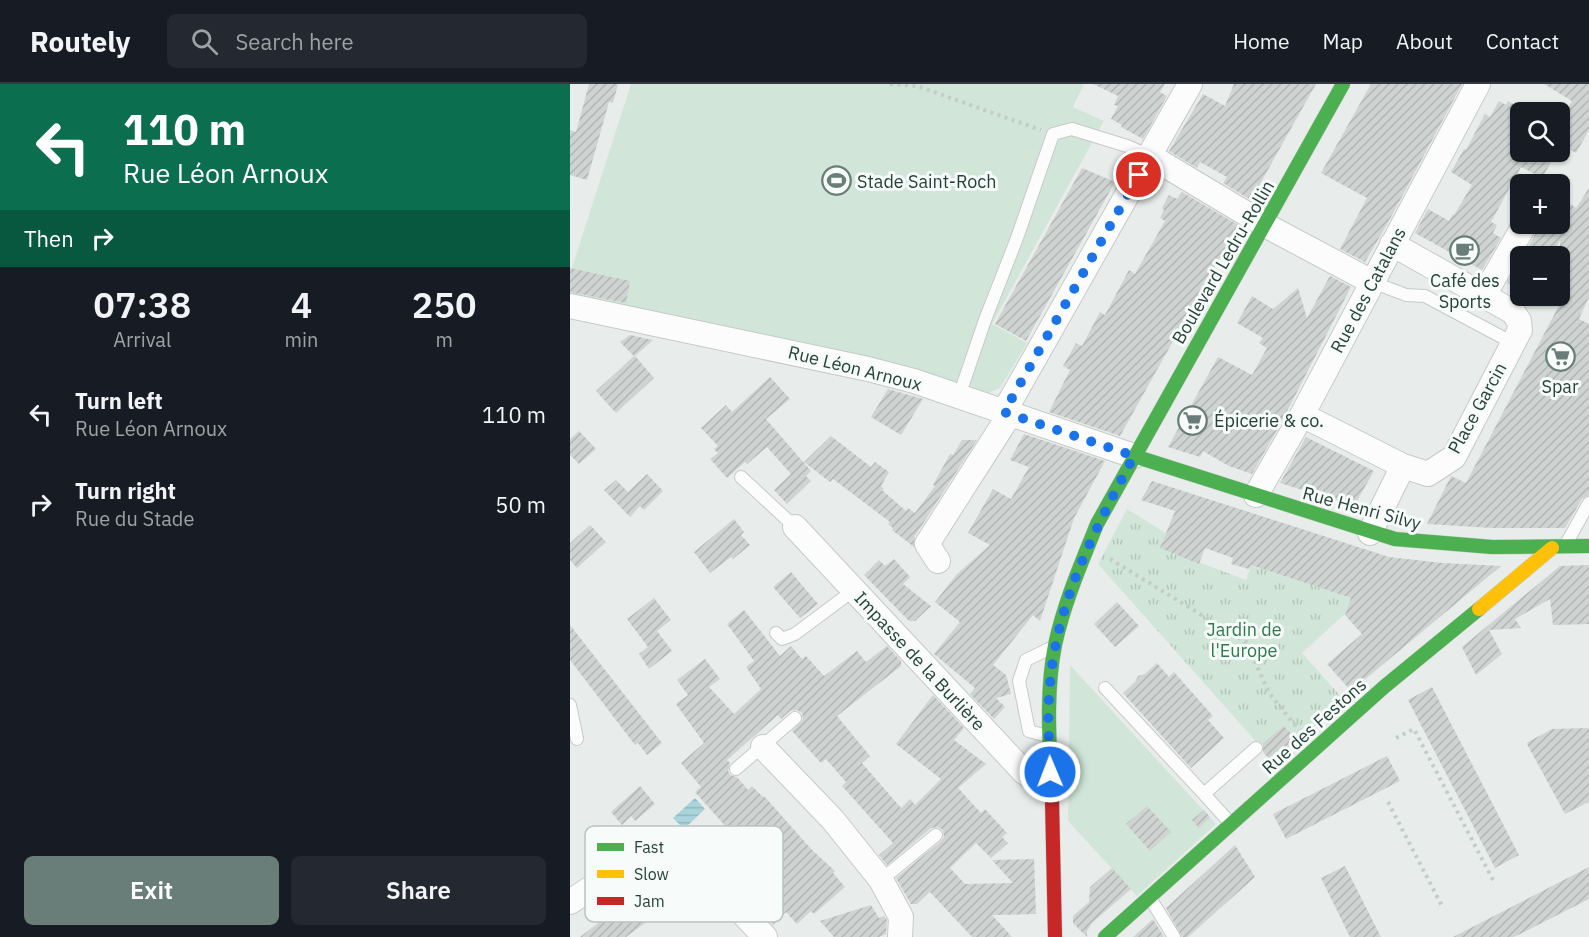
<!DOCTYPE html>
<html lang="en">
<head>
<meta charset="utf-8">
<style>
	:root { --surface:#171b24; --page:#242831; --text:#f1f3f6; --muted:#9ea1a6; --line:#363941; --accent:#697e78 }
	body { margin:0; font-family:"IBM Plex Sans",sans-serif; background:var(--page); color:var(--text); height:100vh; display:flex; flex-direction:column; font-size:22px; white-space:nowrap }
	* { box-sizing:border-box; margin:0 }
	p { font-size:20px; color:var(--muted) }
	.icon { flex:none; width:33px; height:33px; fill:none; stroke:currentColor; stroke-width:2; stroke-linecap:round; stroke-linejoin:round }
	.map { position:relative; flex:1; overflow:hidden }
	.sheet { display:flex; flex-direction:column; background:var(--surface); width:570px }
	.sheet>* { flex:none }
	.banner { background:#0b6e4f; color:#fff; overflow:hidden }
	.fabs { position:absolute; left:940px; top:18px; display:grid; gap:12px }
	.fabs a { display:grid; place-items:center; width:60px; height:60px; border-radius:9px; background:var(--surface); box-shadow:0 2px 4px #0004; font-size:30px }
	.pin { position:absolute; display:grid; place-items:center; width:51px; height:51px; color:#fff; margin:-26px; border:3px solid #fff; border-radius:50%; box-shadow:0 2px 6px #0007 }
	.me { position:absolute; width:66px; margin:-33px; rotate:359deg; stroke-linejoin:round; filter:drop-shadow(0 0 4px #0008) }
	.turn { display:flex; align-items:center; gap:21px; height:126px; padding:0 24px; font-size:27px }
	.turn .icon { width:78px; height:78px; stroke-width:2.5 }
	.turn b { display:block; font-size:42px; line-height:51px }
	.then { display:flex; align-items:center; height:57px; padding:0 24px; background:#0003; gap:12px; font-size:22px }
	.eta { display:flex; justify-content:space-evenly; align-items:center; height:102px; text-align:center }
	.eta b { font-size:36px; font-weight:600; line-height:42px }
	.cta { display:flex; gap:12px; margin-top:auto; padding:12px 24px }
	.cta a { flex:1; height:69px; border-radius:9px; background:var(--accent); color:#fff; font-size:24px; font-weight:600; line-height:69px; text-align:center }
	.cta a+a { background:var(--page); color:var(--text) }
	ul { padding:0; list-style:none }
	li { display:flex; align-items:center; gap:18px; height:90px; padding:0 24px }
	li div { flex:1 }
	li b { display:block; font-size:22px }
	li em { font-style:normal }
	header { display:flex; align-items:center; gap:36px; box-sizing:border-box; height:84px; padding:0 30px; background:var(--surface); border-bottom:2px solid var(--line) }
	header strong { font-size:28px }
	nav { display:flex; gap:33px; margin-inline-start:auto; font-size:21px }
	.search { width:420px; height:54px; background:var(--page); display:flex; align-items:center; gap:15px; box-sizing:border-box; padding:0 21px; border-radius:9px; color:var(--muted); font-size:22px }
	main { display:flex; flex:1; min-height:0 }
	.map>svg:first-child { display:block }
	.park { fill:url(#park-tufts) }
	.garden { fill:#d1e6d8 }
	.water { fill:url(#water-rules) }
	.building { fill:url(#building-hatch) }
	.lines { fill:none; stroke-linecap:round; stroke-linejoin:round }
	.lane-casing { stroke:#c5cac8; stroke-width:14 }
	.street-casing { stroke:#c5cac8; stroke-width:26 }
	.fast-casing { stroke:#c3cbc8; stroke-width:15 }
	.slow-casing { stroke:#c3cbc8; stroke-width:15 }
	.jam-casing { stroke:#c3cbc8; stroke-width:15 }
	.path { stroke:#c3ccca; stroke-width:4; stroke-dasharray:3 4.5; stroke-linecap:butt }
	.lane { stroke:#fcfcfc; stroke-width:12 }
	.street { stroke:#fcfcfc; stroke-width:24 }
	.fast { stroke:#4caf50; stroke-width:14 }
	.slow { stroke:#ffc107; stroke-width:14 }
	.jam { stroke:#c62828; stroke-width:14 }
	.route { stroke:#1a73e8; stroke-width:10; stroke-dasharray:0 18 }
	.labels { text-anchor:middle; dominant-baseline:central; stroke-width:6; stroke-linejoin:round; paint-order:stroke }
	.poi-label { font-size:18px; fill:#24423a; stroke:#f7fbf9; text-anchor:start }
	.street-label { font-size:18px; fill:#24423a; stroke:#f7fbf9 }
	.park-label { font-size:18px; fill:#2d7a4b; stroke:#f7fbf9 }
	.key { fill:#f7fbf9; stroke:#b8c4c0; stroke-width:1.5 }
	.key-label { font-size:16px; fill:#24423a }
</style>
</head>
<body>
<header>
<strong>Routely</strong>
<div class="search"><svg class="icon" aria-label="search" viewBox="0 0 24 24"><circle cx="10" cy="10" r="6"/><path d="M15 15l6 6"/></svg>Search here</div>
<nav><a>Home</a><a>Map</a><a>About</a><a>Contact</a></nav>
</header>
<main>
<section class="sheet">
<div class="banner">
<div class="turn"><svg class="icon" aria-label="left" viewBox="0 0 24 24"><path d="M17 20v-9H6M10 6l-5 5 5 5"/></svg><div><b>110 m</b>Rue Léon Arnoux</div></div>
<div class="then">Then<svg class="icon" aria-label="right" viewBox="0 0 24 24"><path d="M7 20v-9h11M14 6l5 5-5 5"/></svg></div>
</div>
<div class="eta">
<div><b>07:38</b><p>Arrival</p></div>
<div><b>4</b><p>min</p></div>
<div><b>250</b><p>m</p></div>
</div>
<ul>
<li><svg class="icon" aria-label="left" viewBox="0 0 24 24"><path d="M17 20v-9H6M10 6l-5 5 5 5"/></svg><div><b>Turn left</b><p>Rue Léon Arnoux</p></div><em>110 m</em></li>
<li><svg class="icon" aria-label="right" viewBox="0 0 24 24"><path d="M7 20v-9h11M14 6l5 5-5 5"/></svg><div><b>Turn right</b><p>Rue du Stade</p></div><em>50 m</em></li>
</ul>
<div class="cta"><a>Exit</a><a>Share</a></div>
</section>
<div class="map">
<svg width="1019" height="853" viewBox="0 0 1019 853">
	<defs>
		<pattern id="park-tufts" width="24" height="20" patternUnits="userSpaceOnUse" patternTransform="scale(1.5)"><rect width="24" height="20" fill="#d1e6d8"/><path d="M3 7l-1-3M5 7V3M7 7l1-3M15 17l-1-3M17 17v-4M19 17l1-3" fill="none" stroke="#b3c6ba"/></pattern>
		<pattern id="water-rules" width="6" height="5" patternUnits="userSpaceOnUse" patternTransform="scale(1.5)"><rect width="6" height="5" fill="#a9d4db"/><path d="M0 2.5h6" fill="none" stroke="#91b7bd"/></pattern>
		<pattern id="building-hatch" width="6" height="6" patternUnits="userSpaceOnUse" patternTransform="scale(1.5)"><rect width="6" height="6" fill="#cfd4d2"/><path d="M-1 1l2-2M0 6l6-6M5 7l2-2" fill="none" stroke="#b2b7b5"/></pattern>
	</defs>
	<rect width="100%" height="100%" fill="#e8edeb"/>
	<path class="park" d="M557 425 597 450 591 464 676 496 681 481 781 514 776 529 732 569 775 617 728 657 714 642 690 662 528 480Z"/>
	<path class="garden" d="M61 0H514L503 23 534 37 422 240 457 259 430 304 416 310 329 281 0 209V190Z
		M500 581 646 740 567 812 498 737Z"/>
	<path class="water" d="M125 714 135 725 114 745 103 734Z"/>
	<path class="building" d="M19 0H48L43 19 39 18 17 96 0 91V46L6 48Z
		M523 0H595L590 8 597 12 573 55 551 43 552 41 541 35 548 22 544 21 548 12Z
		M664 0H746L681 116 653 99 657 93 630 78 627 84 599 67 633 10 655 22Z
		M801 0H892L820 135 795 178 770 165 797 114 751 89Z
		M974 0H1019V46L1006 69 990 60V38L1002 17Z
		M929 17 936 21 938 17 951 24V68H987L972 94 951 83 921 138 927 141 923 149 931 154 912 186 845 149 858 125 879 137 883 130 884 131 902 101 881 88 894 65 896 66 915 30 920 33Z
		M512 84 545 98 456 257 425 240Z
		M1019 104V213L1009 235 1019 240V411L1012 415 995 444H922L857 440 881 392 896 399 996 208 990 205V157L981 172H953L967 147 969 140H990V128L996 117 1006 124Z
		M612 108 668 141 550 352 479 328 500 286 493 282 506 259 512 262 530 228 535 231 559 186 565 190 595 137 590 134 594 126 592 124 599 111 607 115Z
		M951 175V207L937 199Z
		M0 184 60 197 56 219 0 208Z
		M760 192 781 203 711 339 682 390 659 382 633 367 630 373 598 363 648 273 682 291 697 264 689 259 693 254 667 239 682 212 703 225 728 204 737 234Z
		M60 251 83 256 65 272 84 294 46 329 26 307 64 272 50 258Z
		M200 293 220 315 196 335 241 387 236 392 241 397 217 420 204 406 221 390 197 363 177 380 175 378 157 394 140 375 148 369 144 365 148 362 131 344 156 321 162 328Z
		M318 305 353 315 331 351 301 333Z
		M9 347 26 365 9 380 0 371V355Z
		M454 350 535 377 504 434 470 537 463 531 423 581 436 591 441 610 426 614 435 623 424 635 400 610 405 604 364 570 390 538 365 518 387 490 420 461 398 449 423 405 441 415 459 383 440 376Z
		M261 352 301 383 305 378 319 388 311 402 314 405 312 406 336 427 338 424 345 429 365 402 363 401 380 370 383 371 392 356H407L345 452 344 463 322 446 323 444 318 440 320 438 263 395 260 398 234 378Z
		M736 353 804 387 784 422 710 399Z
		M77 390 93 407 74 426 70 422 60 433 34 406 46 396 58 408Z
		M582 397 819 473 872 479 931 482 781 607 757 580 792 550 775 531 781 514 681 481 679 485 661 480 663 474 635 464 629 480 590 464 605 427 571 416Z
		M164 435 174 448 171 451 180 461 163 475 161 473 140 489 124 468Z
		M20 441 36 458 7 484 0 476V459Z
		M324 475 340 493 333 500 361 522 345 537H339L294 491 309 476 315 482Z
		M1019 481V540L983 541 980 515 945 535 951 544 919 546 932 570 906 591 892 563 990 482Z
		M221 488 248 520 230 534 203 503Z
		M84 514 101 536 87 547 102 567 79 585 69 570 78 563 57 535Z
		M547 518 569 542 545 563 524 540Z
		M174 526 210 572 221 562 232 575 236 572 254 592 287 567 296 578 317 562 331 577V582L267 632 300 672 292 679 331 724 340 715 345 721 371 695 326 660 363 611 394 644 384 656 416 680 388 704 411 729 415 725 437 749 432 753 438 759 421 774 406 759 380 784 395 800 443 799 422 776 464 775 466 830 422 831 442 853H402L360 808 347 820H341L326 794 371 757 374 753 373 746 368 743 361 744 317 781 309 771 323 759 272 702 276 698 256 675 251 679 222 647 233 636 232 629 227 626 220 627 211 635 208 631 157 676 160 679 158 687 160 691 167 693 178 706 182 702 193 713 194 712 243 767 265 787 263 789 275 803 244 830 241 827 227 840 216 828 203 841 184 820 205 802 181 775 159 794 141 773 158 759 150 750 157 744 125 708 131 703 111 679 134 659 106 620 118 611 107 596 135 575 150 595 139 603 164 630 191 605 176 583 184 577 157 540Z
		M0 541 92 659 77 671 68 659 65 661 0 576Z
		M587 579 599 593 604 588 643 632 638 636 654 654 621 684 553 609 565 598 568 592 575 590Z
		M862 603 949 771 925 784 838 616Z
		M714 642 727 656 702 678 693 668V659Z
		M1019 644V718L995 730 957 660 958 658 982 645Z
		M817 672 830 697 716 755 703 730Z
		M70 702 85 720 65 737 61 732 52 741 41 728Z
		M577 722 601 748 580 767 556 740Z
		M634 726 640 733 629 744 622 736Z
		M665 761 685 793 618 853H612L596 824Z
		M775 782 811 853H780L751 794Z
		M1019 783V815L944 853H883Z
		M542 784 561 805 522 839 517 847V853L503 839V832L519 818 520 803Z
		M55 813 60 820 66 817 79 836 56 853H10L31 837 30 831Z
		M301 821 309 834 314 832 317 836 316 850 309 853H264L250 837Z
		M583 835 594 853H563Z"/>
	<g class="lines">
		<defs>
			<path id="lane" d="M802 198 836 211 855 212 943 259
				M389 312 415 236 447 154 483 50 502 45 557 62 580 72
				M171 393 225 443
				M996 460 1019 419
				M206 549 212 555 225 550 284 506
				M535 604 634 710
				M0 621 7 655
				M477 652 459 647 449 597 456 576 481 564
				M166 685 225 634
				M661 740 634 710 686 664
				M311 796 366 751
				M580 814 604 853"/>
			<path id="street" d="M580 72 695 141 802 198
				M914 211 955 140
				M0 222 298 285 344 297 564 372
				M434 328 620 0
				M732 331 833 382 858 390 884 373 950 246 949 237 943 228 822 160
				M686 411 732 331 908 0
				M225 443 454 688 481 705
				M800 449 833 382
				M368 477 357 460 440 330
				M193 663 263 736 311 796 331 833 330 853
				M0 818 63 776 115 804H149L195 853"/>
			<path id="fast" d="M564 372 825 455 922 463 1019 462
				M482 716C480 665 475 612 485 561 494 519 511 480 527 440L773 0
				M535 853 814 603 909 525"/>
			<path id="slow" d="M909 525 982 464"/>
			<path id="jam" d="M482 716 485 853"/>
		</defs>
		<use href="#lane" class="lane-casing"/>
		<use href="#street" class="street-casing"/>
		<use href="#fast" class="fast-casing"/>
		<use href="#slow" class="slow-casing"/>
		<use href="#jam" class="jam-casing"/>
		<path class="path" d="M320 0 347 2 471 46
			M540 475 676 558 699 609 729 646
			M826 654 844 645 924 798
			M818 718 873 824"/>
		<use href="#lane" class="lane"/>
		<use href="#street" class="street"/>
		<use href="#fast" class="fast"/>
		<use href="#slow" class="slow"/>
		<use href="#jam" class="jam"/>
	</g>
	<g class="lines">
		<path class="route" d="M480 688C480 663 477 638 479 614 484 521 522 452 564 372L434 328 569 91"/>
	</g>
	<defs>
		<symbol id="stadium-ring" viewBox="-11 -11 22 22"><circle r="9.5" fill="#f7fbf9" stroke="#697e78" stroke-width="1.5"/><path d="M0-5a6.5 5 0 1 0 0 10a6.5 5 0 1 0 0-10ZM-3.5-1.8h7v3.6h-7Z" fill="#697e78"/></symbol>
		<symbol id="cafe-ring" viewBox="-11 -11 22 22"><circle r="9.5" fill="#f7fbf9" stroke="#697e78" stroke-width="1.5"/><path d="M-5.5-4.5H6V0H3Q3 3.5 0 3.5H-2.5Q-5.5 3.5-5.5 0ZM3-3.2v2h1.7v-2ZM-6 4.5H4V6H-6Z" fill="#697e78"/></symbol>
		<symbol id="supermarket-ring" viewBox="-11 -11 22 22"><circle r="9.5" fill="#f7fbf9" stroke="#697e78" stroke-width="1.5"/><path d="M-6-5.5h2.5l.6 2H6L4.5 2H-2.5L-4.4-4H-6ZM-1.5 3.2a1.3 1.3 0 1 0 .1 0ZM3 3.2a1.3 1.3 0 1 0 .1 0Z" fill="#697e78"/></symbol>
	</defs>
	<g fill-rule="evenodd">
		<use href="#stadium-ring" x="250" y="80" width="33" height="33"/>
		<use href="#cafe-ring" x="878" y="150" width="33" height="33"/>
		<use href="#supermarket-ring" x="974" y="256" width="33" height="33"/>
		<use href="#supermarket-ring" x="606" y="320" width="33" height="33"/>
	</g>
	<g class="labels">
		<g class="poi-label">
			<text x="287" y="97">Stade Saint-Roch</text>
			<text x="895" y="196" text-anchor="middle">Café des<tspan x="895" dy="21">Sports</tspan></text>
			<text x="990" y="302" text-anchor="middle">Spar</text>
			<text x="644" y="336">Épicerie &amp; co.</text>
		</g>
		<g class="street-label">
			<text transform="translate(653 178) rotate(-60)">Boulevard Ledru-Rollin</text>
			<text transform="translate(798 206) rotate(-62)">Rue des Catalans</text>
			<text transform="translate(285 284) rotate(14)">Rue Léon Arnoux</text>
			<text transform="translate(907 324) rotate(-61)">Place Garcin</text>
			<text transform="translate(792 424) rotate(15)">Rue Henri Silvy</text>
			<text transform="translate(350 577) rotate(47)">Impasse de la Burlière</text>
			<text transform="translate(744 642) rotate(-42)">Rue des Festons</text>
		</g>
		<g class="park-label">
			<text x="674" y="545">Jardin de<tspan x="674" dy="21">l'Europe</tspan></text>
		</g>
	</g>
	<rect x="15" y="742" width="198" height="96" rx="9" class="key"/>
	<rect x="27" y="759" width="27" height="8" fill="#4caf50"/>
	<rect x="27" y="786" width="27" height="8" fill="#ffc107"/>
	<rect x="27" y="813" width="27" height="8" fill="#c62828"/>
	<g class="key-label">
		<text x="64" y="769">Fast</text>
		<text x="64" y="796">Slow</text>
		<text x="64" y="823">Jam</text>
	</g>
</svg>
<div class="fabs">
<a><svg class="icon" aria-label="search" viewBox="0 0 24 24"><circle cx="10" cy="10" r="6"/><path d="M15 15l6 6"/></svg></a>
<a>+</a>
<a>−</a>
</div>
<div class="pin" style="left:569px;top:91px;background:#d93025"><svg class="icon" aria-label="arrive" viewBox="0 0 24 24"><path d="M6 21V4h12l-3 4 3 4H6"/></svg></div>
<svg class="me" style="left:480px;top:688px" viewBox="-20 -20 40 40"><circle r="17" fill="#1a73e8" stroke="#fff" stroke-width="3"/><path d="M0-11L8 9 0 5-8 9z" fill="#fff"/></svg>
</div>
</main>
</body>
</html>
